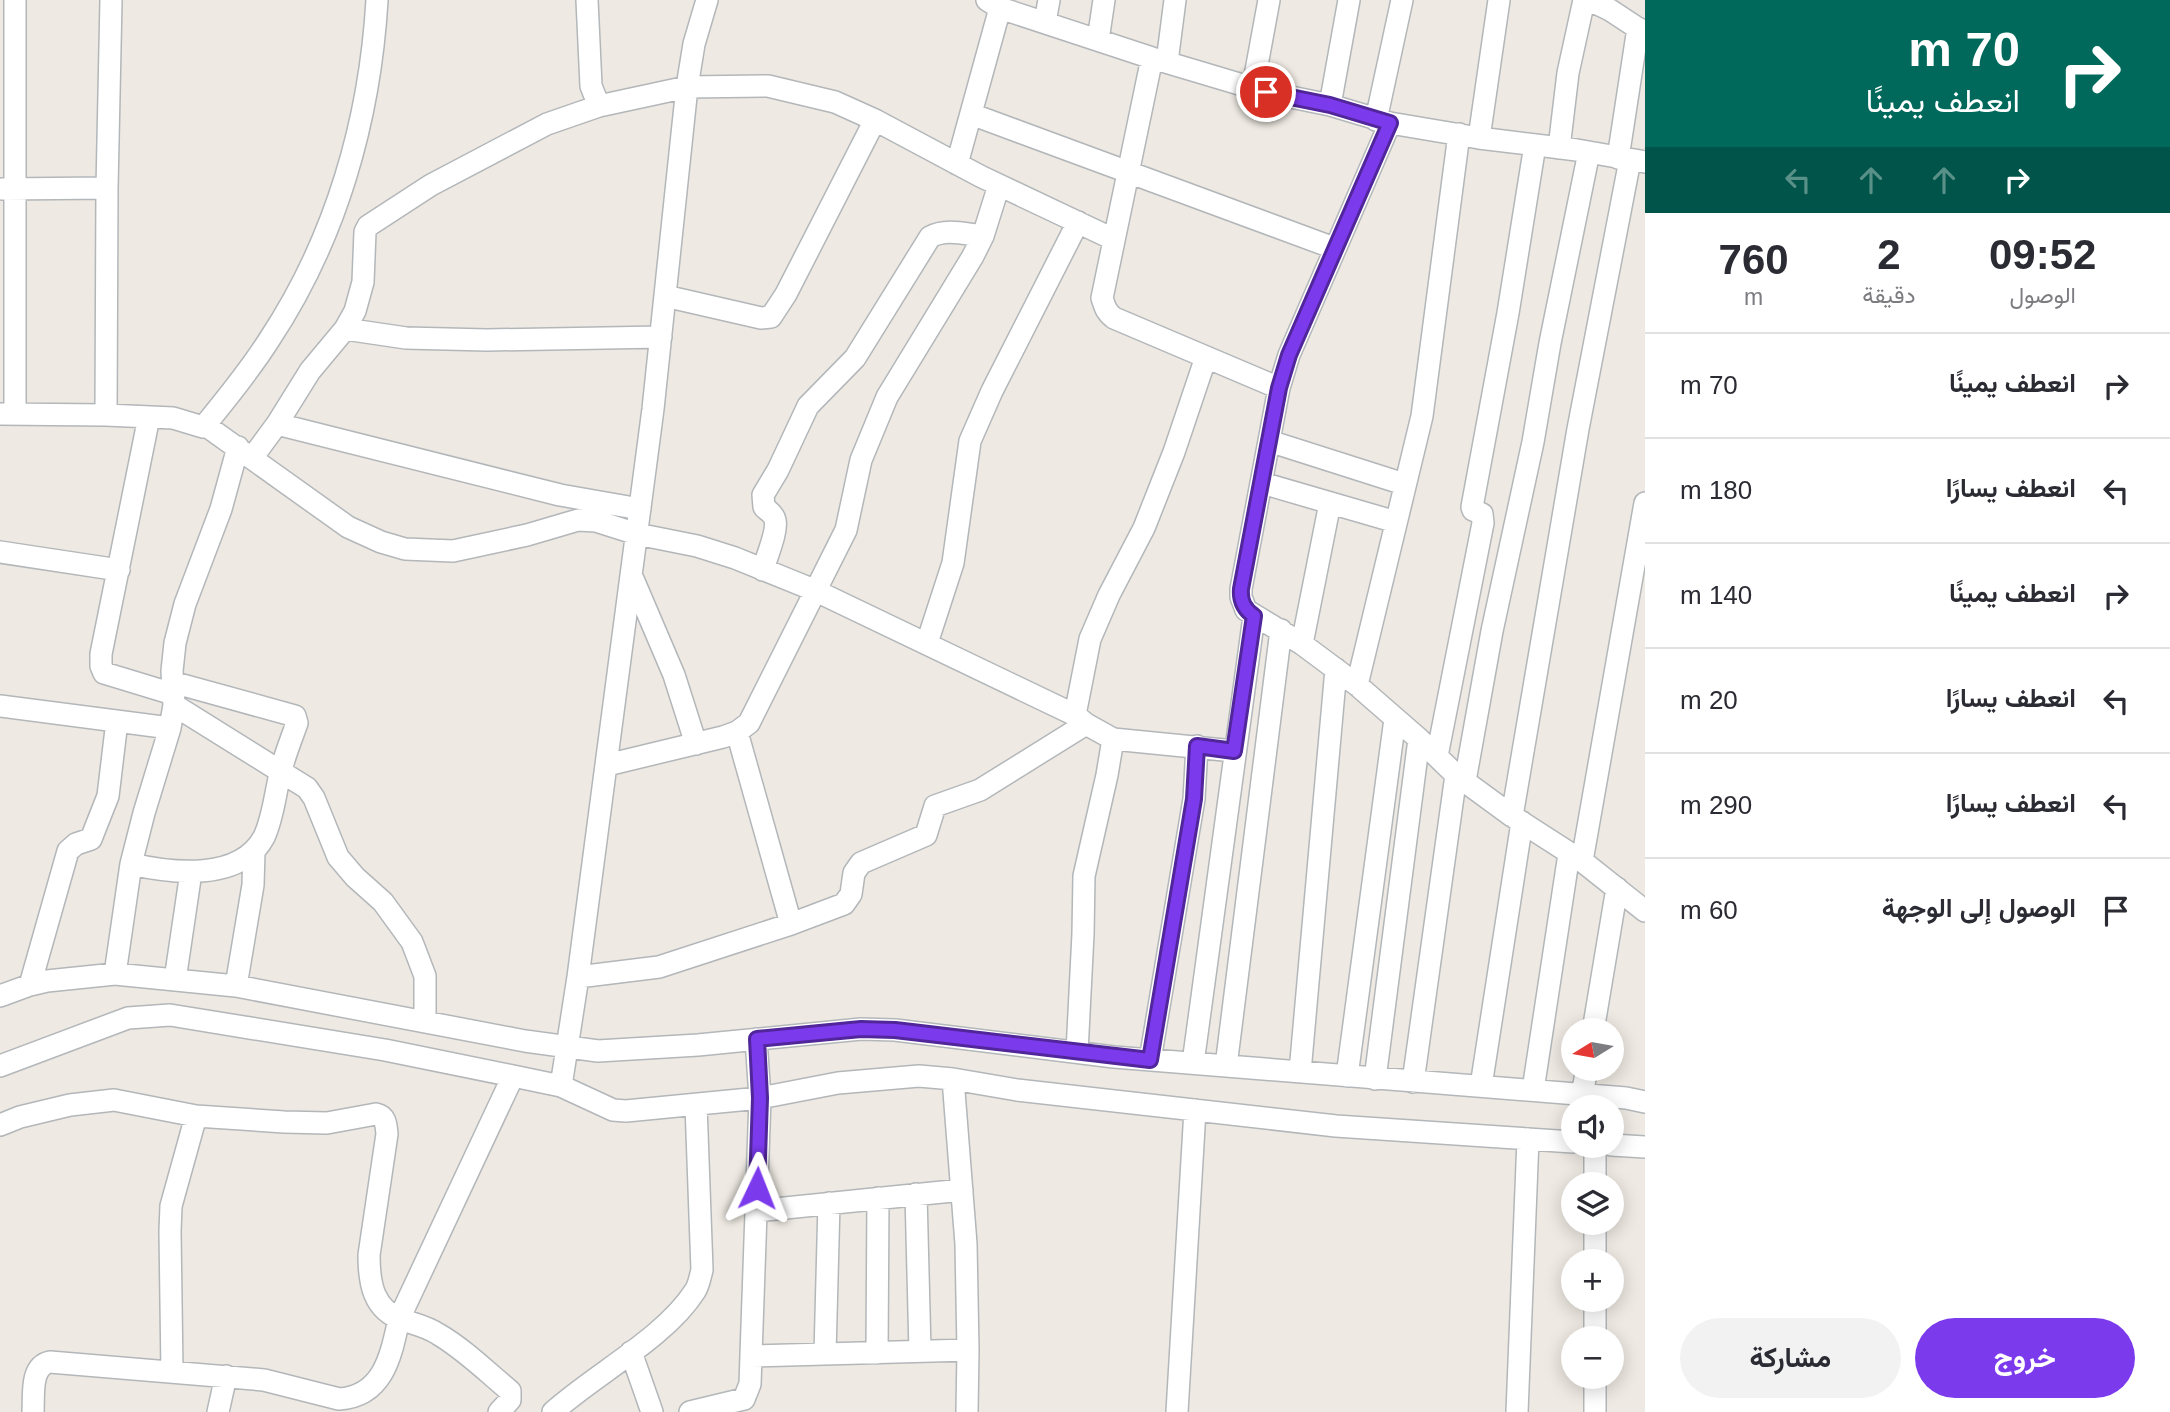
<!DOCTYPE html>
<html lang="ar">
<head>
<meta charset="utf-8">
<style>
	:root { --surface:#fff; --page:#f2f2f3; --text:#2b2b33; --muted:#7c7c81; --line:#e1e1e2; --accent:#7c3aed }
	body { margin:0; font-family:Helvetica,Vazirmatn,sans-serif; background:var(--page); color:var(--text); direction:rtl; height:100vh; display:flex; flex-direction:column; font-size:26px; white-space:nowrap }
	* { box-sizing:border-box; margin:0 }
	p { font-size:23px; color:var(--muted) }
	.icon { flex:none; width:38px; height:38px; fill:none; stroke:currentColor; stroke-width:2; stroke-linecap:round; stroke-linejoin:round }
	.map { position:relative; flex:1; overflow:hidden; direction:ltr }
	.panel { display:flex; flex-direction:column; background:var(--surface); width:525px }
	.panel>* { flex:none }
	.hud { background:#00695c; color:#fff; overflow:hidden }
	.needle { width:46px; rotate:259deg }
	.controls { position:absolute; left:1561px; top:1018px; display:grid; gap:14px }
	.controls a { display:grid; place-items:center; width:63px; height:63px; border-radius:50%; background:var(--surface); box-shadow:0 4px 18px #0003; font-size:35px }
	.pin { position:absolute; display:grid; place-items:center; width:60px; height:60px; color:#fff; margin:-30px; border:4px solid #fff; border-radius:50%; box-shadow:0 2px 7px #0007 }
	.me { position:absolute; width:77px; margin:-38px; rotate:2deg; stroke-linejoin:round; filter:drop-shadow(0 0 5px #0008) }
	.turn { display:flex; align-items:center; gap:24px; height:147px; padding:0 35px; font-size:32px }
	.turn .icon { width:91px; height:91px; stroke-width:2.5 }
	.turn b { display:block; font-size:49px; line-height:60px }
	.lanes { display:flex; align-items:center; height:66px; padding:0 35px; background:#0003; justify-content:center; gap:35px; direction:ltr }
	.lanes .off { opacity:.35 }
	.eta { display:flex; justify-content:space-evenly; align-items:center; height:119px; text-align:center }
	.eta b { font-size:42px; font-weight:700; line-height:49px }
	.button { display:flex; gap:14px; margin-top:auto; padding:14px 35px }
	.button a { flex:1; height:80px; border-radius:42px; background:var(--accent); color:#fff; font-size:28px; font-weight:700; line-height:80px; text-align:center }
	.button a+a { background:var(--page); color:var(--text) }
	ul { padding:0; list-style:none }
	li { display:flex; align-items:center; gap:21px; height:105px; padding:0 35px; border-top:2px solid var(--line) }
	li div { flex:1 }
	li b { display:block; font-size:26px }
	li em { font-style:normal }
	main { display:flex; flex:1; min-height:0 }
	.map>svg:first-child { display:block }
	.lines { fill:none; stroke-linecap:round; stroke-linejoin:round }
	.minor-casing { stroke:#b3b7ba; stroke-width:24 }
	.minor { stroke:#fff; stroke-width:21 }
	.route-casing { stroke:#51269a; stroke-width:18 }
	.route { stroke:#7c3aed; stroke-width:12 }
</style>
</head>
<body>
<main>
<section class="panel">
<div class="hud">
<div class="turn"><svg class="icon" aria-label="right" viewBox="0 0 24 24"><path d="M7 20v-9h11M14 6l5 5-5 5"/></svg><div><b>70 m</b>انعطف يمينًا</div></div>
<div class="lanes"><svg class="icon off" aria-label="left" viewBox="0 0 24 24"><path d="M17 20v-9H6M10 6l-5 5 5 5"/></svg><svg class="icon off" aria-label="ahead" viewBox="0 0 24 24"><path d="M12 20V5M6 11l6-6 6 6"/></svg><svg class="icon off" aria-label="ahead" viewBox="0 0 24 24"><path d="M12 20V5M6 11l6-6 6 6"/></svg><svg class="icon" aria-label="right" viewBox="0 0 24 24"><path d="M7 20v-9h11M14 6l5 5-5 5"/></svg></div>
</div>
<div class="eta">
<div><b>09:52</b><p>الوصول</p></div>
<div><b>2</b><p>دقيقة</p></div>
<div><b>760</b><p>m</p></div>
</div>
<ul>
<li><svg class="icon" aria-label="right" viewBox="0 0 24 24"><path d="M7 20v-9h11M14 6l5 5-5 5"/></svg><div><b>انعطف يمينًا</b></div><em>70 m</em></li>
<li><svg class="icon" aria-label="left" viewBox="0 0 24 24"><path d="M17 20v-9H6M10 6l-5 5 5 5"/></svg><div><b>انعطف يسارًا</b></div><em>180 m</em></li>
<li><svg class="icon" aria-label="right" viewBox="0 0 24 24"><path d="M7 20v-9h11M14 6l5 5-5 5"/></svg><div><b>انعطف يمينًا</b></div><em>140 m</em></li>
<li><svg class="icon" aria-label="left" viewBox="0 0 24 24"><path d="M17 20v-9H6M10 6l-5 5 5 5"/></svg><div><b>انعطف يسارًا</b></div><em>20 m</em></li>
<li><svg class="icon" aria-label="left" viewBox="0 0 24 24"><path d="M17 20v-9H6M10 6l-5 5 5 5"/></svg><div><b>انعطف يسارًا</b></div><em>290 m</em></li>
<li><svg class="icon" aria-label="arrive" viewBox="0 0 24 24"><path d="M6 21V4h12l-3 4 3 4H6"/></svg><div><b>الوصول إلى الوجهة</b></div><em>60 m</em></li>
</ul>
<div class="button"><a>خروج</a><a>مشاركة</a></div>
</section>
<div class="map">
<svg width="1645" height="1412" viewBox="0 0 1645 1412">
	<rect width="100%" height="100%" fill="#eee9e2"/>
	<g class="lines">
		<defs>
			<path id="minor" d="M587 0 591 86 599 106
				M987 0 1000 8 1152 58 1266 92 1330 105 1390 123 1479 138 1577 150 1645 162
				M1589 0 1610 10 1645 33
				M1045 22 1049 0
				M1098 40 1104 0
				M1152 58 1102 298C1105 307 1106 312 1114 318L1279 388
				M1167 62 1175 0
				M1253 87 1269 0
				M1330 105 1349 0
				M971 114 1334 248
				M1376 120 1402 0
				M1390 123 1289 355 1279 388 1241 589V597L1246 610 1302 644 1357 685 1419 739 1456 775 1512 816 1582 861 1645 911
				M1479 138 1499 0
				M1559 148 1568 73 1584 0
				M1618 158 1638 28
				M957 164 1000 8
				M2 189 107 188
				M665 296 761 318 771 317 786 294 875 120
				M345 329 406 338 487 340 661 337
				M0 414 106 415 173 418 203 427 205 425 348 527 381 542 405 549 453 551 527 535 578 520 596 521 637 534 697 546 735 558 814 590 1075 715 1086 724 1113 739 1234 751
				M15 414V0
				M106 415 107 188 111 0
				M149 417 101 654V666L104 673 173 694
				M277 424 560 495 640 509
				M205 425C228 397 250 370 269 340 336 239 370 120 377 0
				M1269 441 1404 484
				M252 458 277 424 310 371 345 329 355 311 363 282 365 232 368 226 431 185 547 124 599 106 687 87 768 86 835 102 875 120 980 176 1113 239
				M1262 483 1396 522
				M0 552 119 570
				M763 570C766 558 778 531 775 520 774 514 768 511 764 507L763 495 778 470 808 406 855 358 930 237C946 228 965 234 983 236
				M633 579 674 675 696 744
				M927 643 953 563 970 441 992 391 1078 222
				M1302 644 1330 503
				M1357 685 1422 416 1459 134
				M174 705 307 788 314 798 338 857 355 877 383 902 412 942 425 976V1022
				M0 706 170 728
				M1075 715 1090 639 1109 595 1144 528 1174 452 1206 357
				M737 732 791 924
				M1437 756 1483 523 1482 514 1473 510 1472 507 1508 313 1535 145
				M607 765 723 737 737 732 749 723 846 530 861 460 887 397 973 256 983 236 999 185
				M1465 781 1492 631 1533 442 1550 343 1589 152
				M1512 816 1578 429 1630 160
				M1582 861 1645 503
				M131 864C171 873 240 882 264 837 273 818 275 795 280 774 284 757 291 740 297 723L295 716 172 682
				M115 974 131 864 144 813 170 728 174 705 172 671 175 643 185 604 221 509 238 447
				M578 977 659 967 791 924 844 904 851 894 854 873 861 863 926 835 935 806 980 790 1086 724
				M175 980 191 872
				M30 985 68 851 76 844 91 839 108 796 117 721
				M236 986 253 885 254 852
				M0 996 30 985 47 981 115 974 236 986 525 1041 598 1051 698 1045 861 1029 895 1030 1114 1057 1626 1098 1645 1102
				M1593 1031 1617 888
				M1077 1052 1083 934 1084 876 1107 775 1113 739
				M1150 1060 1194 799 1197 746
				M1193 1063 1254 616
				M0 1066 128 1018 170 1015 385 1050 513 1076 561 1086 613 1110 626 1111 760 1098 838 1083 919 1076 953 1079 1017 1090 1336 1126 1573 1142
				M1226 1066 1281 630
				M1300 1072 1336 669
				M1347 1076 1395 719
				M953 1079 966 1244 968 1350 967 1412
				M1375 1079 1419 739
				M1413 1082 1456 775
				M561 1086 578 977 653 409 687 87 694 44 707 0
				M1481 1086 1522 822
				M1533 1090 1569 854
				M1582 1094 1587 1069
				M0 1125 20 1117 70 1105 114 1100 196 1116 284 1122 327 1123 376 1114C386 1116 386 1125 387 1134L369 1255C369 1283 373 1310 403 1320 415 1324 428 1327 438 1334 464 1349 487 1372 510 1391V1400L499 1412
				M1612 1145 1645 1147
				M1595 1185V1146
				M916 1194 920 1351
				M756 1211 962 1190
				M1595 1262V1223
				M1595 1339V1300
				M631 1352 652 1412
				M877 1353 878 1198
				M825 1354 829 1203
				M751 1356 968 1350
				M172 1372 170 1231 171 1206 196 1116
				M33 1412C34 1395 30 1366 50 1362L264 1380 339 1399C384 1396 391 1355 399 1319L513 1076
				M218 1412 226 1376
				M553 1412C595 1374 665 1338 695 1291 699 1285 700 1277 702 1270L696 1105
				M690 1412 744 1399 750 1384 760 1098 756 1039
				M1177 1412 1195 1110
				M1517 1412 1528 1139
				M1595 1412V1377"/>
		</defs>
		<use href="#minor" class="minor-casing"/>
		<use href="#minor" class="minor"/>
	</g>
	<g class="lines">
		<defs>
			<path id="route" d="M757 1188 760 1098 757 1039 861 1029 895 1030 1150 1060 1194 799 1197 746 1234 751 1254 616C1244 609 1240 601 1241 589L1279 388 1289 355 1390 123 1330 105 1266 92"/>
		</defs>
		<use href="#route" class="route-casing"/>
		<use href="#route" class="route"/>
	</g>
</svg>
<div class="controls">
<a><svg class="needle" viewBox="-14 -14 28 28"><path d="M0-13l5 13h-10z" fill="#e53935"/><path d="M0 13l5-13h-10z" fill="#7c7c81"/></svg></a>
<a><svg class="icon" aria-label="sound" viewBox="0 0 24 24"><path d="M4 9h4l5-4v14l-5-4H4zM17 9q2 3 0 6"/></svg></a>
<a><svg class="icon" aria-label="layers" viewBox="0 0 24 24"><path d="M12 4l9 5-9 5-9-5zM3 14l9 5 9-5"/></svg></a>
<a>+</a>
<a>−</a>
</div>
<div class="pin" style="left:1266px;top:92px;background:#d93025"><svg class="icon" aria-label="arrive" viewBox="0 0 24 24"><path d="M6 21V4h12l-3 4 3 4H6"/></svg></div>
<svg class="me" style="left:757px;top:1188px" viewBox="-20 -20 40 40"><path d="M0-17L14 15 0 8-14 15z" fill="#7c3aed" stroke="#fff" stroke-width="4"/></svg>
</div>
</main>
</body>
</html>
